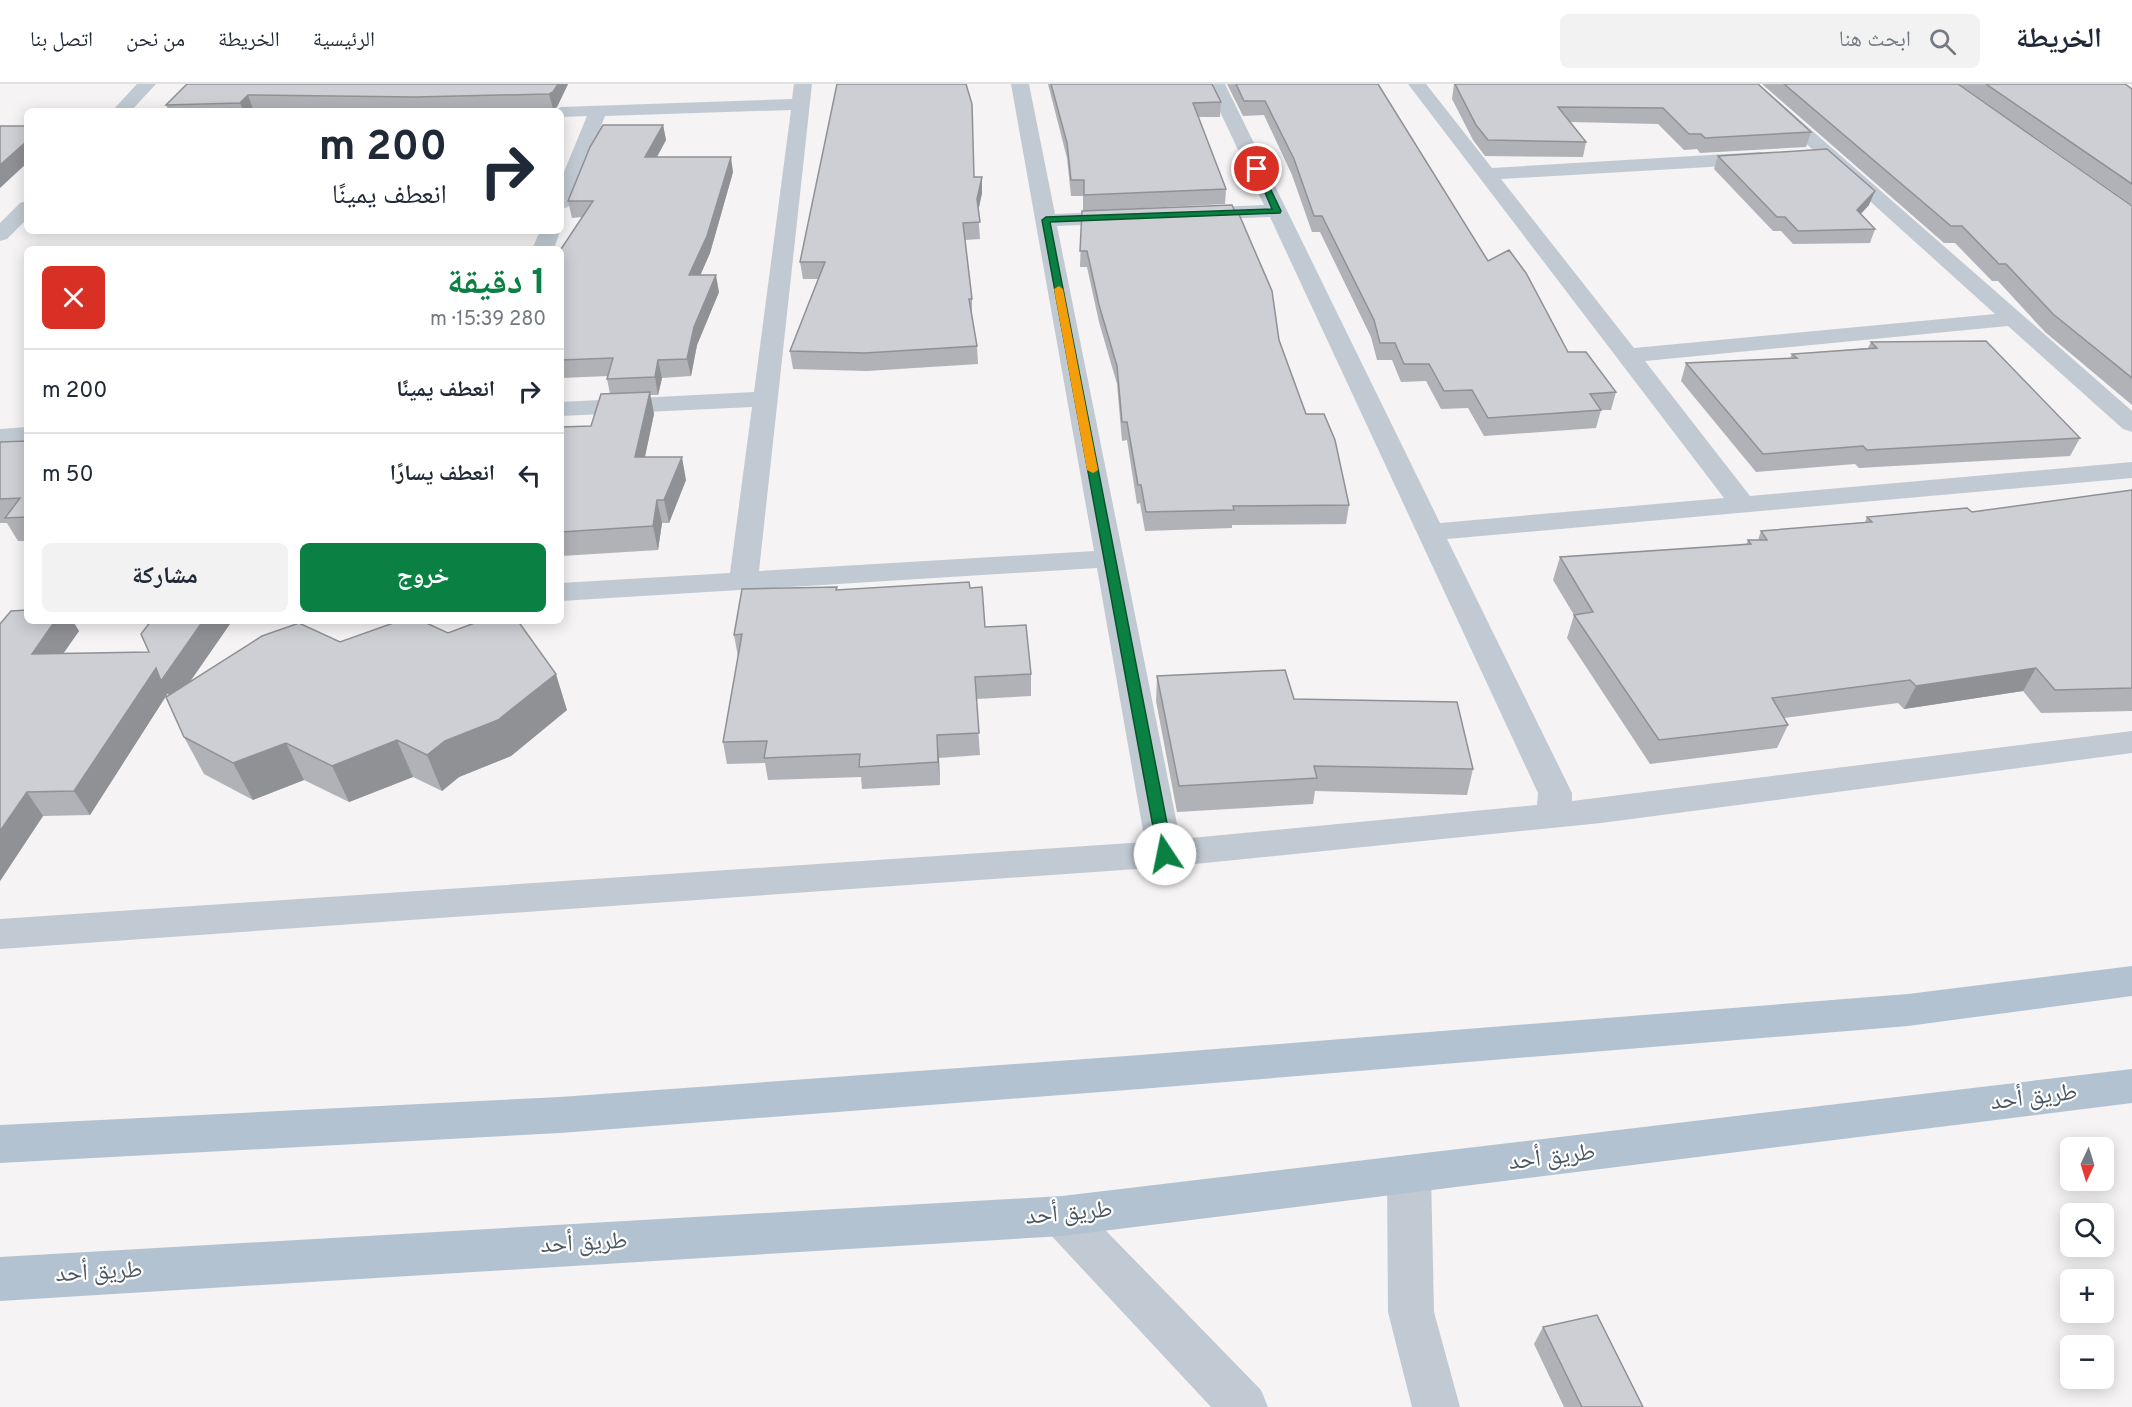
<!DOCTYPE html>
<html lang="ar">
<head>
<meta charset="utf-8">
<style>
	:root { --surface:#fff; --page:#f2f2f3; --text:#1f2937; --muted:#747a83; --line:#e0e1e3; --accent:#0b8043 }
	body { margin:0; font-family:Overpass,"Noto Naskh Arabic",sans-serif; background:var(--page); color:var(--text); direction:rtl; height:100vh; display:flex; flex-direction:column; font-size:22px; white-space:nowrap }
	* { box-sizing:border-box; margin:0 }
	p { font-size:20px; color:var(--muted) }
	.icon { flex:none; width:33px; height:33px; fill:none; stroke:currentColor; stroke-width:2; stroke-linecap:round; stroke-linejoin:round }
	.map { position:relative; flex:1; overflow:hidden; direction:ltr }
	.drawer { position:absolute; left:24px; top:162px; width:540px; height:378px; display:flex; flex-direction:column; background:var(--surface); border-radius:9px; box-shadow:0 3px 15px #0003; direction:rtl }
	.drawer>* { flex:none }
	.banner { position:absolute; left:24px; top:24px; width:540px; height:126px; border-radius:9px; box-shadow:0 3px 15px #0003; direction:rtl; background:#fff; color:var(--text); overflow:hidden }
	.needle { width:39px; rotate:184deg }
	.buttons { position:absolute; left:2060px; top:1053px; display:grid; gap:12px }
	.buttons a { display:grid; place-items:center; width:54px; height:54px; border-radius:9px; background:var(--surface); box-shadow:0 3px 15px #0003; font-size:30px }
	.pin { position:absolute; display:grid; place-items:center; width:51px; height:51px; color:#fff; margin:-26px; border:3px solid #fff; border-radius:50%; box-shadow:0 2px 6px #0007 }
	.me { position:absolute; width:66px; margin:-33px; rotate:349deg; stroke-linejoin:round; filter:drop-shadow(0 0 4px #0008) }
	.turn { display:flex; align-items:center; gap:21px; height:126px; padding:0 18px; font-size:27px }
	.turn .icon { width:78px; height:78px; stroke-width:2.5 }
	.turn b { display:block; font-size:42px; line-height:51px }
	.round { display:grid; place-items:center; flex:none; width:63px; height:63px; border-radius:9px; background:var(--page) }
	.overview { display:flex; align-items:center; justify-content:space-between; height:102px; padding:0 18px }
	h1 { font-size:36px; font-weight:700; line-height:45px; color:var(--accent) }
	.cta { display:flex; gap:12px; margin-top:auto; padding:12px 18px }
	.cta a { flex:1; height:69px; border-radius:9px; background:var(--accent); color:#fff; font-size:24px; font-weight:700; line-height:69px; text-align:center }
	.cta a+a { background:var(--page); color:var(--text) }
	ul { padding:0; list-style:none }
	li { display:flex; align-items:center; gap:18px; height:84px; padding:0 18px; border-top:2px solid var(--line) }
	li div { flex:1 }
	li b { display:block; font-size:22px }
	li em { font-style:normal }
	header { display:flex; align-items:center; gap:36px; box-sizing:border-box; height:84px; padding:0 30px; background:var(--surface); border-bottom:2px solid var(--line) }
	header strong { font-size:28px }
	nav { display:flex; gap:33px; margin-inline-start:auto; font-size:21px }
	.search { width:420px; height:54px; background:var(--page); display:flex; align-items:center; gap:15px; box-sizing:border-box; padding:0 21px; border-radius:9px; color:var(--muted); font-size:22px }
	.map>svg:first-child { display:block }
	.lines { fill:none; stroke-linecap:round; stroke-linejoin:round }
	.minor { fill:#c1cad2; fill-rule:evenodd }
	.major { fill:#b3c2d1; fill-rule:evenodd }
	.wall { fill:#b0b2b7 }
	.shaded-wall { fill:#909195 }
	.building { fill:#cdcfd5; stroke:#909195; stroke-width:1.5 }
	.route { fill:#0b8043; stroke:#07532c; stroke-width:1.5 }
	.slow { fill:#f59e0b }
	.labels { text-anchor:middle; dominant-baseline:central; stroke-width:4.5; stroke-linejoin:round; paint-order:stroke }
	.near-street-label { font-size:24px; fill:#4a5661; stroke:#fff }
</style>
</head>
<body>
<header>
<strong>الخريطة</strong>
<div class="search"><svg class="icon" aria-label="search" viewBox="0 0 24 24"><circle cx="10" cy="10" r="6"/><path d="M15 15l6 6"/></svg>ابحث هنا</div>
<nav><a>الرئيسية</a><a>الخريطة</a><a>من نحن</a><a>اتصل بنا</a></nav>
</header>
<div class="map">
<svg width="2132" height="1323" viewBox="0 0 2132 1323">
	<rect width="100%" height="100%" fill="#f5f3f3"/>
	<g class="lines">
		<path class="minor" d="M137 0H156L131 27H112Z
			M794 0H812L759 487 1094 467 1011 0H1029L1055 130 1128 127 1135 129 1138 133 1135 137 1128 139 1057 142 1180 755 1537 721 1538 709 1270 133 1195 136 1188 134 1185 130 1188 126 1195 124 1264 121 1207 0H1225L1440 439 1724 414 1408 0H1426L1492 84 1761 68 1768 70 1770 74 1768 78 1761 80 1501 95 1634 264 1995 230 1740 0H1759L2132 327V348L2123 345 2008 242 1645 277 1750 412 2132 378V394L1447 455 1572 709V717L2132 647V669L1601 739 1165 783 0 865V835L1145 758 1097 484 561 517V499L730 489 752 323 561 332V318L754 308 791 26 605 32 571 119 568 123 561 125V95L587 32 561 33V27H553L561 23 792 15Z
			M27 117V135L7 155 0 157V139L20 119Z
			M540 147H560L554 165H532Z
			M27 343V359L0 361V345Z
			M1409 1071 1424 1076 1431 1090 1434 1228 1460 1323H1412L1388 1228 1387 1090 1394 1076Z
			M1062 1112 1078 1118 1261 1306 1268 1323H1211L1046 1146 1040 1132 1046 1118Z"/>
		<path class="major" d="M2132 882V912L1908 942 1140 1005 560 1049 0 1079V1041L560 1013 1140 971 1908 910Z
			M2132 985V1019L1062 1152 0 1217V1173L1062 1112Z"/>
	</g>
	<path class="wall" d="M187 0H568L557 23 553 25 457 27H362L253 25 251 27H169L166 21Z
		M1048 0H1212L1221 18 1220 33H1198L1226 105 1225 120 1083 127V112H1071L1067 74Z
		M1227 0H1378L1488 177 1568 268 1616 308 1611 326H1601L1596 344 1484 352 1468 324 1441 325 1426 297 1401 298 1392 276H1377L1371 253 1320 148H1312L1292 91 1264 31 1243 32Z
		M1445 0H1758L1811 48 1806 63 1700 69 1697 65 1684 66 1658 40 1570 38 1586 58 1583 73 1485 72 1473 56 1452 15 1454 0Z
		M1762 0H1958L2132 122V321L2045 248 1998 197H1992L1955 159H1944Z
		M1959 0H2125L2132 5V121Z
		M663 41 666 56 657 73 733 88 710 169 700 191 719 208 697 261 691 292 662 294 658 311H650L654 330 645 373 686 396 669 439H662L658 466 561 472V343L591 342 610 310 607 295 608 292 561 294V165L582 133 572 134 568 117Z
		M1718 72 1869 121 1861 130 1875 145 1870 159 1793 160 1781 147H1773L1714 85Z
		M975 93H982V109L978 128 980 155 965 156 972 215V233L977 262 978 280 867 287 793 285 790 267 818 195H803L800 178Z
		M1082 127 1279 256 1306 330 1349 421 1346 440 1232 441V444L1145 447 1140 419 1137 420 1127 356 1122 357 1117 300 1099 238 1087 183H1080Z
		M1871 258 2080 354 2070 372 1859 384 1855 380 1756 388 1681 297 1686 279 1790 275 1792 270 1868 264Z
		M27 357V457H18L7 439H0V358Z
		M2132 406V627L2041 629 2023 607 1904 625 1898 619 1784 634 1788 641 1777 664 1650 680 1567 554 1574 531 1553 496 1560 473 1746 461 1748 456H1758L1761 447 1865 438 1867 433 1972 428Z
		M970 504 985 543 1031 590V612L976 615 980 671 939 674 940 701 862 705 861 693 768 696 765 679 727 680 723 658 738 573 734 551 837 506Z
		M27 526 79 547 63 570 149 568 232 537 190 597 340 558 567 626 511 672 459 693 442 707 413 693 349 718 304 696 253 716 204 690 184 653 168 609 90 731 43 732 0 797Z
		M1157 592 1294 615 1473 685 1467 711 1315 707 1313 720 1177 728 1156 617Z
		M1543 1243 1643 1323H1564L1534 1260Z"/>
	<path class="shaded-wall" d="M558 0H568L557 23 553 25 549 10Z
		M248 11 253 25 251 27H244L240 19Z
		M663 41 666 56 648 89 645 73Z
		M27 57V79L0 104V81Z
		M731 73 733 88 710 169 693 208 689 191Z
		M982 93V109L977 132V115Z
		M1875 107 1869 121 1852 139 1857 126Z
		M716 191 719 208 697 261 691 292 687 275 694 243Z
		M658 276 662 294 658 311 655 293Z
		M650 308 654 330 640 395 635 373Z
		M682 373 686 396 669 439 664 416Z
		M657 416 662 439 658 466 653 442Z
		M55 537H73L79 547 46 594 32 570Z
		M203 537H232L174 621 168 609 90 731 74 707 156 584Z
		M2036 584 2023 607 1904 625 1916 602Z
		M556 590 567 626 511 672 459 693 442 707 427 671 445 657Z
		M937 651 939 674 940 701 938 678Z
		M397 656 413 693 349 718 332 682Z
		M286 659 304 696 253 716 233 679Z
		M27 708 43 732 0 797V747Z"/>
	<path class="building" d="M187 0H558L553 8 549 10 415 13 248 11 240 19 166 21Z
		M837 0H966L972 20 974 93H982L977 115 980 138 963 139 972 215H969L977 262 865 269 790 267 825 178H800Z
		M1051 0H1212L1221 18 1193 19 1226 105 1084 111V96H1071L1067 59Z
		M1236 0H1378L1488 177 1509 166 1526 189 1568 268H1586L1616 308 1590 310 1601 326 1488 334 1472 306 1444 307 1429 280H1404L1395 259H1380L1374 236 1322 132H1314L1294 75 1265 17H1244Z
		M1455 0H1758L1811 48 1705 54 1701 50H1689L1663 24 1558 23 1586 58 1488 56 1476 41Z
		M1784 0H1958L2132 122V294L2053 230 2006 180H1999L1962 142H1951Z
		M1986 0H2125L2132 5V100Z
		M603 41H663L645 73H731L707 152 689 191H716L694 243 687 275 658 276 655 293 607 295 613 274 561 276V165L593 117H568L590 63Z
		M0 42H27V57L0 81Z
		M1827 65 1875 107 1857 126 1875 145 1798 147 1785 133H1777L1718 72Z
		M1232 121 1235 128H1238L1272 207 1279 256 1306 330H1324L1335 356 1349 421 1233 422 1234 426 1146 428 1141 401H1138L1127 338H1122L1117 282 1099 221 1087 167H1080L1082 127Z
		M1986 257 2080 354 1867 366 1863 362 1763 370 1686 279 1797 274 1792 270 1877 264 1871 258Z
		M650 308 635 373H682L664 416H657L653 442 561 448V343L591 342 601 310Z
		M27 357V433L5 434 20 414 0 415V358Z
		M2132 406V604L2055 606 2036 584 1916 602 1910 596 1772 614 1788 641 1659 656 1574 531 1593 528 1560 473 1751 460 1748 456H1767L1761 447 1872 438 1867 433 1967 424 1972 428Z
		M969 498 970 504 982 503 985 543 1026 541 1031 590 975 593 979 649 937 651 938 678 859 683 860 670 764 674 767 657 723 658 742 550 734 551 742 505 837 503 836 506Z
		M27 526V537H55L32 570 149 568 141 550 151 537H203L161 597 156 584 74 707 27 708 0 747V540L11 527Z
		M399 537H422L448 549 480 537H518L556 590 498 636 445 657 427 671 397 656 332 682 286 659 233 679 184 653 166 613 262 552 299 539 340 558Z
		M1285 586 1294 615 1457 618 1473 685 1314 682 1317 694 1179 702 1157 592Z
		M1597 1231 1643 1323H1582L1543 1243Z"/>
	<path class="route" d="M1254 83 1261 85 1281 127 1280 129 1050 138 1173 770 1170 773H1160L1158 770 1042 136 1046 133 1272 125Z"/>
	<path class="slow" d="M1059 202 1063 205 1098 386 1093 389 1087 386 1054 205Z"/>
	<g class="labels">
		<g class="near-street-label">
			<text transform="translate(2034 1014) rotate(-7)">طريق أحد</text>
			<text transform="translate(1552 1074) rotate(-7)">طريق أحد</text>
			<text transform="translate(1069 1130) rotate(-5)">طريق أحد</text>
			<text transform="translate(584 1160) rotate(-3)">طريق أحد</text>
			<text transform="translate(99 1189) rotate(-3)">طريق أحد</text>
		</g>
	</g>
</svg>
<div class="buttons">
<a><svg class="needle" viewBox="-14 -14 28 28"><path d="M0-13l5 13h-10z" fill="#e53935"/><path d="M0 13l5-13h-10z" fill="#747a83"/></svg></a>
<a><svg class="icon" aria-label="search" viewBox="0 0 24 24"><circle cx="10" cy="10" r="6"/><path d="M15 15l6 6"/></svg></a>
<a>+</a>
<a>−</a>
</div>
<div class="pin" style="left:1257px;top:85px;background:#d93025"><svg class="icon" aria-label="arrive" viewBox="0 0 24 24"><path d="M6 21V4h12l-3 4 3 4H6"/></svg></div>
<svg class="me" style="left:1165px;top:770px" viewBox="-20 -20 40 40"><circle r="19" fill="#fff"/><path d="M0-13L10 11 0 6-10 11z" fill="#0b8043"/></svg>
<div class="banner">
<div class="turn"><svg class="icon" aria-label="right" viewBox="0 0 24 24"><path d="M7 20v-9h11M14 6l5 5-5 5"/></svg><div><b>200 m</b>انعطف يمينًا</div></div>
</div>
<section class="drawer">
<div class="overview"><div><h1>1 دقيقة</h1><p>280 m · 15:39</p></div><a class="round" style="background:#d93025;color:#fff"><svg class="icon" aria-label="close" viewBox="0 0 24 24"><path d="M6 6l12 12M18 6L6 18"/></svg></a></div>
<ul>
<li><svg class="icon" aria-label="right" viewBox="0 0 24 24"><path d="M7 20v-9h11M14 6l5 5-5 5"/></svg><div><b>انعطف يمينًا</b></div><em>200 m</em></li>
<li><svg class="icon" aria-label="left" viewBox="0 0 24 24"><path d="M17 20v-9H6M10 6l-5 5 5 5"/></svg><div><b>انعطف يسارًا</b></div><em>50 m</em></li>
</ul>
<div class="cta"><a>خروج</a><a>مشاركة</a></div>
</section>
</div>
</body>
</html>
